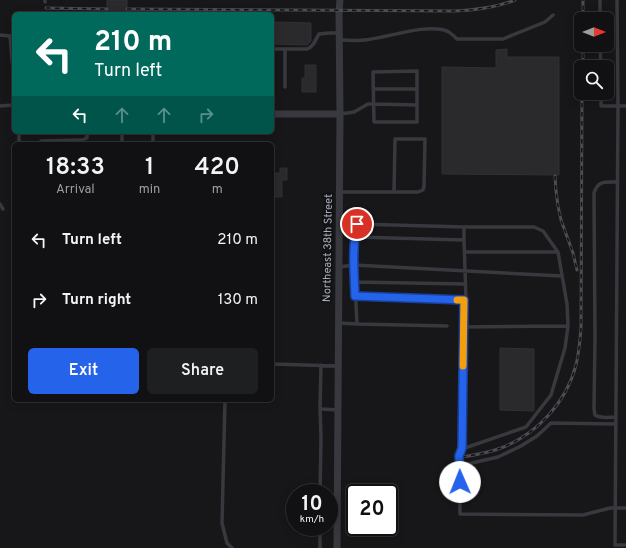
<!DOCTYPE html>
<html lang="en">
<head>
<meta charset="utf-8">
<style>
	:root { --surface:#111113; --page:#1e1f21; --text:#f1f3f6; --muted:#9c9da0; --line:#303133; --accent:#2563eb }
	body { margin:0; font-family:Overpass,sans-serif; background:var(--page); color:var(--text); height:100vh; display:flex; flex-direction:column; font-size:15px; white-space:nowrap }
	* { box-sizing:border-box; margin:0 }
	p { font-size:13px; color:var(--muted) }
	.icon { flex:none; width:22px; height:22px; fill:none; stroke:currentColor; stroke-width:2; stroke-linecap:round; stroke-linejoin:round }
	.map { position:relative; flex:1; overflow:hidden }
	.side { position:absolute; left:12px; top:142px; width:262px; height:260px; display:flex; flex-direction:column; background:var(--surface); border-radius:6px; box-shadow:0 2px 10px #0003,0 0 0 1px var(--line) }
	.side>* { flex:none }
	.top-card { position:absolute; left:12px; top:12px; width:262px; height:122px; border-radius:6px; box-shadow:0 2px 10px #0003,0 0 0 1px var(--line); background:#00695c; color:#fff; overflow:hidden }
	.needle { width:26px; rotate:90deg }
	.buttons { position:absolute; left:574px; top:12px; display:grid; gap:8px }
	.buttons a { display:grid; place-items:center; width:40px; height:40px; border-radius:6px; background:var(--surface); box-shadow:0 2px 10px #0003,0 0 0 1px var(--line); font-size:20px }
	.speed { position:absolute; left:286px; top:484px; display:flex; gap:8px; font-size:20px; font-weight:700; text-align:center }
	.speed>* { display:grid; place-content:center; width:52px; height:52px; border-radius:50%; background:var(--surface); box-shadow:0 2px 10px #0003,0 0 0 1px var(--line); line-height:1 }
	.speed small { font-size:10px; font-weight:400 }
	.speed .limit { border:2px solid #111; border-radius:6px; background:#fff; color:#111 }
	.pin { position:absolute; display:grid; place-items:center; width:34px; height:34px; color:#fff; margin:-17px; border:2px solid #fff; border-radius:50%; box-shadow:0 1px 4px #0007 }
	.me { position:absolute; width:44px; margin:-22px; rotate:359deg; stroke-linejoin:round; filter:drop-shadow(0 0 3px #0008) }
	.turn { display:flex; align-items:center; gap:14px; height:84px; padding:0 16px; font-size:18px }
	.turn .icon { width:52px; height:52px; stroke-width:2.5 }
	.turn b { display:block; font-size:28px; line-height:34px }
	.lanes { display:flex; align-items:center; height:38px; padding:0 16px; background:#0003; justify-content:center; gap:20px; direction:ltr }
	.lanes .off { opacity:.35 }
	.eta { display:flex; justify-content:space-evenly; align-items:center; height:68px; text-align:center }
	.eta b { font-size:24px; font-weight:600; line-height:28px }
	.button { display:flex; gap:8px; margin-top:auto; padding:8px 16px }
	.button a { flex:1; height:46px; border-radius:6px; background:var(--accent); color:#fff; font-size:16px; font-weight:600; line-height:46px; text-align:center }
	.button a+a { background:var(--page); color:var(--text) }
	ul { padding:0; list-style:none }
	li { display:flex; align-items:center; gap:12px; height:60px; padding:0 16px }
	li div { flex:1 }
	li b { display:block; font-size:15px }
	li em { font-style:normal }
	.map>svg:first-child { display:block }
	.building { fill:#2a2a2d; stroke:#313135 }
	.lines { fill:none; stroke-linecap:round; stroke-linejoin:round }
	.lane { stroke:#38393e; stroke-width:3.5 }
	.street { stroke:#38393e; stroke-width:7 }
	.rail-casing { stroke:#4b4d53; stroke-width:3 }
	.rail { stroke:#121214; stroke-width:1.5; stroke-dasharray:4.5; stroke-linecap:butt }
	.route-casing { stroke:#184099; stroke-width:10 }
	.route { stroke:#2563eb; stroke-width:7 }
	.slow { stroke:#f59e0b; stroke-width:7 }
	.labels { text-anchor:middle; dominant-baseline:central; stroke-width:4; stroke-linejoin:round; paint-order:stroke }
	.street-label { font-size:11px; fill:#a9afb9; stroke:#121214 }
</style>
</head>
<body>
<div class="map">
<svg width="626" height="548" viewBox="0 0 626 548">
	<rect width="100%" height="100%" fill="#171719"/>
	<path class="building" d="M107 0H127V13H107Z
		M275 22 311 23V41L307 45 274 44Z
		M507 49V57H559V175L442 174V67L496 68V50Z
		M305 65H316V92H302V78H305Z
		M280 168H287V180H282V197H272V173H280Z
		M500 348 534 349V411L500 410Z"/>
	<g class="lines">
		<path class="lane" d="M45 0V2
			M600 0V19
			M617 0 618 106 615 545H626
			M0 35 10 36 14 81
			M340 40C348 40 357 41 365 40 387 38 426 23 447 31 451 33 454 36 457 39H503L545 22 553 15
			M600 45 601 67
			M272 49H307C314 47 315 40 319 34L329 33H339
			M285 87V49
			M373 89H417
			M601 93V106H626
			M0 106 14 105
			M340 114 354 112 368 104H374L417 105V71L373 72 374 122H417V105
			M19 132V144
			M41 141 82 140 87 138V132
			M122 144V132
			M153 144V132
			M340 192H418L423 190 424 186 425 139H395L394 192
			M0 204 3 209
			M355 237 357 224 464 227V240
			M465 252H558
			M354 282 465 284
			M355 296 466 300 464 240 355 237 354 265 562 276
			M463 300 462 449 459 456 460 514 583 515 610 508H626
			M339 323 357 324 354 265 339 267
			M357 324 447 326
			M463 327 568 326 567 304 558 252 543 231 534 227H464
			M272 364 338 366
			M321 365 320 406V408L322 409 338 410
			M225 400 222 523 227 543 232 548
			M320 407 321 438 320 493
			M616 417C609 417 601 419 595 415L594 409 595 338 594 193C598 180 606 182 617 182
			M462 449 526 427 551 395 565 348 568 326
			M459 466 498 457 521 446 537 436 551 423 616 424
			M320 548V527"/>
		<path class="street" d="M272 114H340
			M337 548 340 114 339 11 340 0"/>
		<defs>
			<path id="rail" d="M46 8 107 9
				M127 9 455 11C476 10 495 8 515 0
				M583 19V0
				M583 67V45
				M555 176 556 191 558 206 561 220 573 253 577 270
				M462 457C475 455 488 453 501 448 537 434 566 403 576 365 579 353 580 341 581 328L582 93"/>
		</defs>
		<use href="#rail" class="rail-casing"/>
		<use href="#rail" class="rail"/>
	</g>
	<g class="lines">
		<defs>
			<path id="route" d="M357 224C352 247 354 272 355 296L464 300 462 448 459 456 460 482"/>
		</defs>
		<use href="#route" class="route-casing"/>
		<use href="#route" class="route"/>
		<path class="slow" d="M457 300H464L463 366"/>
	</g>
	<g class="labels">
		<g class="street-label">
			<text transform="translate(328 248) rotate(-89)">Northeast 38th Street</text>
		</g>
	</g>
</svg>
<div class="buttons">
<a><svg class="needle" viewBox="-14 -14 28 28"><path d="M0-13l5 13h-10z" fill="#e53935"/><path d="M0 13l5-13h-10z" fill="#9c9da0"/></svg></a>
<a><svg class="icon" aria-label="search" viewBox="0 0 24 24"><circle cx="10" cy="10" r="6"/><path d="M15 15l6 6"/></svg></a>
</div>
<div class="speed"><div>10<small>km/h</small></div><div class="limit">20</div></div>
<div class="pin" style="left:357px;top:224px;background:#d93025"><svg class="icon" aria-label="arrive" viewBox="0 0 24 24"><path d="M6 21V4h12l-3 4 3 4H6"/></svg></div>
<svg class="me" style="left:460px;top:482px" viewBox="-20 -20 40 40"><circle r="19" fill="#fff"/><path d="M0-13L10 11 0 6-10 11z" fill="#2563eb"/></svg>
<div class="top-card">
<div class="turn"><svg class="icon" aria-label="left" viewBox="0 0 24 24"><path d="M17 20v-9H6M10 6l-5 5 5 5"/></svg><div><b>210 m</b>Turn left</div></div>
<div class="lanes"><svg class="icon" aria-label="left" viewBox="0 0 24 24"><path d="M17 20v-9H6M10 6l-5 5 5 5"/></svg><svg class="icon off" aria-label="ahead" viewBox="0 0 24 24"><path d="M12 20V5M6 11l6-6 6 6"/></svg><svg class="icon off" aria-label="ahead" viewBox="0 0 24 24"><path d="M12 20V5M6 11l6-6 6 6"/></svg><svg class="icon off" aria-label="right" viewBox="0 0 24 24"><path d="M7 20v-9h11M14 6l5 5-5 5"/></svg></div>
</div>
<section class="side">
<div class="eta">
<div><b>18:33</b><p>Arrival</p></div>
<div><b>1</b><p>min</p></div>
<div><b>420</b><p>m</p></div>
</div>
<ul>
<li><svg class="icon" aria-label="left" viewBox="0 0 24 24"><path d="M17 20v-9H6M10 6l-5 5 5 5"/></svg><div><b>Turn left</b></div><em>210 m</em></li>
<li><svg class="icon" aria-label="right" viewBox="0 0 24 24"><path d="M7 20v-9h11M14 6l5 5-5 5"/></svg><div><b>Turn right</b></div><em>130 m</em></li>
</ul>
<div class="button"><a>Exit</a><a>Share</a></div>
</section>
</div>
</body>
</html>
